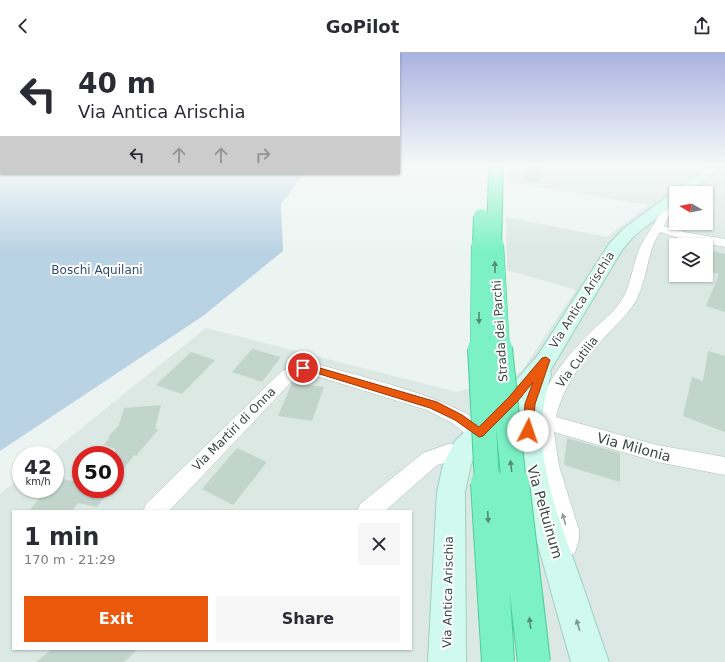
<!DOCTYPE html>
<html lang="en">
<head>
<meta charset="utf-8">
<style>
	:root { --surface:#fff; --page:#f7f7f7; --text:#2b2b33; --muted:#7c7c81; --accent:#ea580c }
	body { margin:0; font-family:"DejaVu Sans",sans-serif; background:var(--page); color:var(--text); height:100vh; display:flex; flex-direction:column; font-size:15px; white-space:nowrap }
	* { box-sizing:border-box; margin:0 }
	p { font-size:13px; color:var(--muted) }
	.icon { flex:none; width:22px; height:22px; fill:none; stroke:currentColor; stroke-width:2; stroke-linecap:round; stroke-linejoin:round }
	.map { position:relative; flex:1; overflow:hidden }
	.side { position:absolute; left:12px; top:458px; width:400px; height:140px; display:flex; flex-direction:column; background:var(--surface); border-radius:0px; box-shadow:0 1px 3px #0004 }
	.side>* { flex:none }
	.top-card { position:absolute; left:0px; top:0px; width:400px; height:122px; box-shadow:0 1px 3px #0004; background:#fff; color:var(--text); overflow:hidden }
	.needle { width:26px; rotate:280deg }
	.fabs { position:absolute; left:669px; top:134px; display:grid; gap:8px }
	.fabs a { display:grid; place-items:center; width:44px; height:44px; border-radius:0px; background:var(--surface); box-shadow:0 1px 3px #0004; font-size:20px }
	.speed { position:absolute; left:12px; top:394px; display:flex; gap:8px; font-size:20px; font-weight:700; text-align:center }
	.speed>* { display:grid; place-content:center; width:52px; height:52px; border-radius:50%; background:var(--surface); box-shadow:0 1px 3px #0004; line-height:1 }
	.speed small { font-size:10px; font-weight:400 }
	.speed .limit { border:6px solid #d22; background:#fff; color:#111 }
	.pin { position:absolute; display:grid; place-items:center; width:34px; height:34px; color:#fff; margin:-17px; border:2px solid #fff; border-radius:50%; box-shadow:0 1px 4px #0007 }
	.me { position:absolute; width:44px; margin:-22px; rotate:4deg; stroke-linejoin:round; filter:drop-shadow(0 0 3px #0008) }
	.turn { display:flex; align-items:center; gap:14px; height:84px; padding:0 12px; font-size:18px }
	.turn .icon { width:52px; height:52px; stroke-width:2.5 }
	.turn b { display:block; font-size:28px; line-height:34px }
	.lanes { display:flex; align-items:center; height:38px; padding:0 12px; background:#0003; justify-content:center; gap:20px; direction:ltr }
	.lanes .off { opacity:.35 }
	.round { display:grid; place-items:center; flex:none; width:42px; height:42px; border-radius:0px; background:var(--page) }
	.overview { display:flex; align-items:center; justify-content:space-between; height:68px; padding:0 12px }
	h1 { font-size:24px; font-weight:700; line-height:30px }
	.button { display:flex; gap:8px; margin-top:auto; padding:8px 12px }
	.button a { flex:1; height:46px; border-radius:0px; background:var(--accent); color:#fff; font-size:16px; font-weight:700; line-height:46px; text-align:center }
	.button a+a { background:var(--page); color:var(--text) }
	header { display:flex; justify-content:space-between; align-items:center; height:52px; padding:0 12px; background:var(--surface); font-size:18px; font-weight:700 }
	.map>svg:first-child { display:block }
	.residential { fill:#dbe8e3; fill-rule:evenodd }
	.green { fill:#b9d3e4 }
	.building { fill:#c2d5cd }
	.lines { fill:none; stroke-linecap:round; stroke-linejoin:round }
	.minor-casing { stroke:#afbfb9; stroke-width:1 }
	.secondary-casing { stroke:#a0cfc1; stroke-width:2 }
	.minor { fill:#fff; fill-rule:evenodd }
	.secondary { fill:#d1faee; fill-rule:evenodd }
	.motorway-bridge-far3-casing { stroke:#4bcf99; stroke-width:16; stroke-linecap:butt }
	.motorway-bridge-far2-casing { stroke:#4bcf99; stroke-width:20; stroke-linecap:butt }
	.motorway-bridge-far1-casing { stroke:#4bcf99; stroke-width:26; stroke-linecap:butt }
	.motorway-bridge-casing { stroke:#4bcf99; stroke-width:34; stroke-linecap:butt }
	.motorway-bridge-far3 { stroke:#7bf1c5; stroke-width:14 }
	.motorway-bridge-far2 { stroke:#7bf1c5; stroke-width:19 }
	.motorway-bridge-far1 { stroke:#7bf1c5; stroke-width:24 }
	.motorway-bridge { stroke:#7bf1c5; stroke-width:32 }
	.oneway { fill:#548c76 }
	.oneway2 { fill:#939a97 }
	.oneway3 { fill:#7e988f }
	.route { fill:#ea580c; stroke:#983908 }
	.labels { text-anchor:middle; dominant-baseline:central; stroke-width:4; stroke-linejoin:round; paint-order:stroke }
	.park-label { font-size:12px; fill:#324e76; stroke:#fff }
	.street-label { font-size:12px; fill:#3a4842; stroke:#fff }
	.near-street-label { font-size:14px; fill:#3a4842; stroke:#fff }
</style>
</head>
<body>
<header><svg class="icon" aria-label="back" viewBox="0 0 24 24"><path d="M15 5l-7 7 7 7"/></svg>GoPilot<svg class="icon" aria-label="share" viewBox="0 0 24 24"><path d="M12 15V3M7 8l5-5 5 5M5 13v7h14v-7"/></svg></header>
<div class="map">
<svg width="725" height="610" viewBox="0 0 725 610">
	<rect width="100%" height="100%" fill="#ecf4f2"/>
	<path class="residential" d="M508 115H725V610H0V442L21 425V437H55V403H48L206 276 457 340 521 320 576 238 507 218 506 165 607 185 648 153 508 130ZM676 141H706V171H676ZM676 193H706V223H676ZM81 403H115V437H81ZM13 459H411V597H13Z"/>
	<path class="green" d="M0 115 1 121H304L281 152 283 199 203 264 0 399Z"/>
	<path class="building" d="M525 115H543L541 131 522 129Z
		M708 198 725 202V260L706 254 719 222 706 219V206Z
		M252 297 281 305 262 330 232 320Z
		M708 299 725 304V380L683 364 692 325 703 329Z
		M191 300 215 308 182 342 156 333Z
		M292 331 324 335 312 369 278 364Z
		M161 353 155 376 158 378 136 404 134 403 115 429V397L104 393 110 385H108L119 373 124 356Z
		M567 386 620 401V430L564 413Z
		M237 396 267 410 233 453 202 437Z
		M55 425 81 431V437H110L97 455 78 451 72 459H29L47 437H55Z
		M52 597H138L124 610H36Z"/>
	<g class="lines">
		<defs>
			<path id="minor" d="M661 152 665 153 671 159 664 174 684 180 725 187V195L682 187 660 180C646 201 648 228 635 250 627 264 614 274 603 287 582 309 563 335 556 365L657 393 725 405V423L657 410 554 380 559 414 579 478V487L575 501 555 509 546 505 543 497 546 489 555 485C554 447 530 414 534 375 538 338 567 303 593 278 602 269 614 260 621 249 631 234 632 215 639 198 644 185 653 176 658 164L659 160 655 155Z
				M299 311H313C350 322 472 349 489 381L486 387 479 389 472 387 452 371 427 358 313 323H302L294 327 169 459H143L146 452 282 319Z
				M448 392 461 393 468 396 471 402 468 408 461 411 448 410 437 413 385 459H357L360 452 423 401Z"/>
			<path id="secondary" d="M707 115H721L688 141H676V151L634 184 622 198 550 319 551 322C545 345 540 367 542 391 546 433 561 473 575 512 587 544 597 577 609 610H571L521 433 516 390 519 358 475 403 471 413 465 440 466 610H428L437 440 443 413 455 389 504 342 538 303 609 192 622 178 635 168Z"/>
		</defs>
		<use href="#minor" class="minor-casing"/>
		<use href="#secondary" class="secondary-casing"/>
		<use href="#minor" class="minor"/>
		<use href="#secondary" class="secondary"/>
		<defs>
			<path id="motorway-bridge-far3" d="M480 194 481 164
				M494 194 496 115"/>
			<path id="motorway-bridge-far2" d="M494 193 500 297
				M480 297 481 193"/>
			<path id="motorway-bridge-far1" d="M480 296 487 432
				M500 296 514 432"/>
			<path id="motorway-bridge" d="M487 431 498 610
				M513 431 534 610"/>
		</defs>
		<use href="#motorway-bridge-far3" class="motorway-bridge-far3-casing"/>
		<use href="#motorway-bridge-far2" class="motorway-bridge-far2-casing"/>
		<use href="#motorway-bridge-far1" class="motorway-bridge-far1-casing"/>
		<use href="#motorway-bridge" class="motorway-bridge-casing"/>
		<use href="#motorway-bridge-far3" class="motorway-bridge-far3"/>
		<use href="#motorway-bridge-far2" class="motorway-bridge-far2"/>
		<use href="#motorway-bridge-far1" class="motorway-bridge-far1"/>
		<use href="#motorway-bridge" class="motorway-bridge"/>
	</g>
	<defs><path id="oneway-solid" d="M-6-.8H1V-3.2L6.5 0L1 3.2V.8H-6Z"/></defs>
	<g class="oneway">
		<use href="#oneway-solid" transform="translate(495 215) rotate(-91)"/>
		<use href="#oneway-solid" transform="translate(479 266) rotate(90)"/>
		<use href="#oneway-solid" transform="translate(511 414) rotate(-97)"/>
		<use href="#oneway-solid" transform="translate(488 465) rotate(87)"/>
		<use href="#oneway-solid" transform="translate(530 571) rotate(-97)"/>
	</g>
	<use class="oneway2" href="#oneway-solid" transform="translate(564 467) rotate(-106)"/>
	<use class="oneway3" href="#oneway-solid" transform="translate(578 573) rotate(-107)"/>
	<linearGradient id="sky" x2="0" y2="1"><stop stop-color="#a9b2e0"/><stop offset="0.57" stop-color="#f6faf9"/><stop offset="1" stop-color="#f6faf9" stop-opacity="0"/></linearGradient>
	<rect width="725" height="200" fill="url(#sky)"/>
	<path class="route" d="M546 305 550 308 535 352 533 379 532 382 528 383 524 382 523 379 525 352 533 330 517 350 483 384 479 385 455 368 430 356 313 320 300 318 298 316 303 313 313 314 437 350 462 363 479 375 509 345 542 306Z"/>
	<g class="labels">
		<g class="park-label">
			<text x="97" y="218">Boschi Aquilani</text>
		</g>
		<g class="street-label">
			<text transform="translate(582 248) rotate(-58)">Via Antica Arischia</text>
			<text transform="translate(500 279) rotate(-94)">Strada dei Parchi</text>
			<text transform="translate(577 310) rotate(-53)">Via Cutilia</text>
			<text transform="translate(234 377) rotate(-45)">Via Martiri di Onna</text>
			<text transform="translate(448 540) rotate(-89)">Via Antica Arischia</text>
		</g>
		<g class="near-street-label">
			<text transform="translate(634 395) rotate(15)">Via Milonia</text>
			<text transform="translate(545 460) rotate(74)">Via Peltuinum</text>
		</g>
	</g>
</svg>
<div class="fabs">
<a><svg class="needle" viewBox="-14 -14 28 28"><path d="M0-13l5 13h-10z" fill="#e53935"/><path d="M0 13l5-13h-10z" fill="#7c7c81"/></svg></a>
<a><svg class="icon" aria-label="layers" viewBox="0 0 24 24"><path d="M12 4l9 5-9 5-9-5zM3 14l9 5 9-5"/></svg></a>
</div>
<div class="speed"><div>42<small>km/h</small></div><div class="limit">50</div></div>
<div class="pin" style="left:303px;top:316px;background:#d93025"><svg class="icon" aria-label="arrive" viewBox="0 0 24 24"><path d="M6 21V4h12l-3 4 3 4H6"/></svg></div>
<svg class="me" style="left:528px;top:379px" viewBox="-20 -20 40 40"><circle r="19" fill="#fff"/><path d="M0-13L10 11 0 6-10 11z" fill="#ea580c"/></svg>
<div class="top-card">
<div class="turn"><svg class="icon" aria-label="left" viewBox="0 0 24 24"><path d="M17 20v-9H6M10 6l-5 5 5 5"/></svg><div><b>40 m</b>Via Antica Arischia</div></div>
<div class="lanes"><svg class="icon" aria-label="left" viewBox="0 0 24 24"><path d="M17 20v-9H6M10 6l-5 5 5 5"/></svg><svg class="icon off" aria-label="ahead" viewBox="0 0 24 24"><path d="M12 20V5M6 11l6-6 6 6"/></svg><svg class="icon off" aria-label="ahead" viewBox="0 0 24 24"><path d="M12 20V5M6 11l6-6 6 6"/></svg><svg class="icon off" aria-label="right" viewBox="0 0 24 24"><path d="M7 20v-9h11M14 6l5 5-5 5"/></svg></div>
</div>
<section class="side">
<div class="overview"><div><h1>1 min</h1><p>170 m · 21:29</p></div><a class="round"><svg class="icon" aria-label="close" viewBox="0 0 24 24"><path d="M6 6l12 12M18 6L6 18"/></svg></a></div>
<div class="button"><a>Exit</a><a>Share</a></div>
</section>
</div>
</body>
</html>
